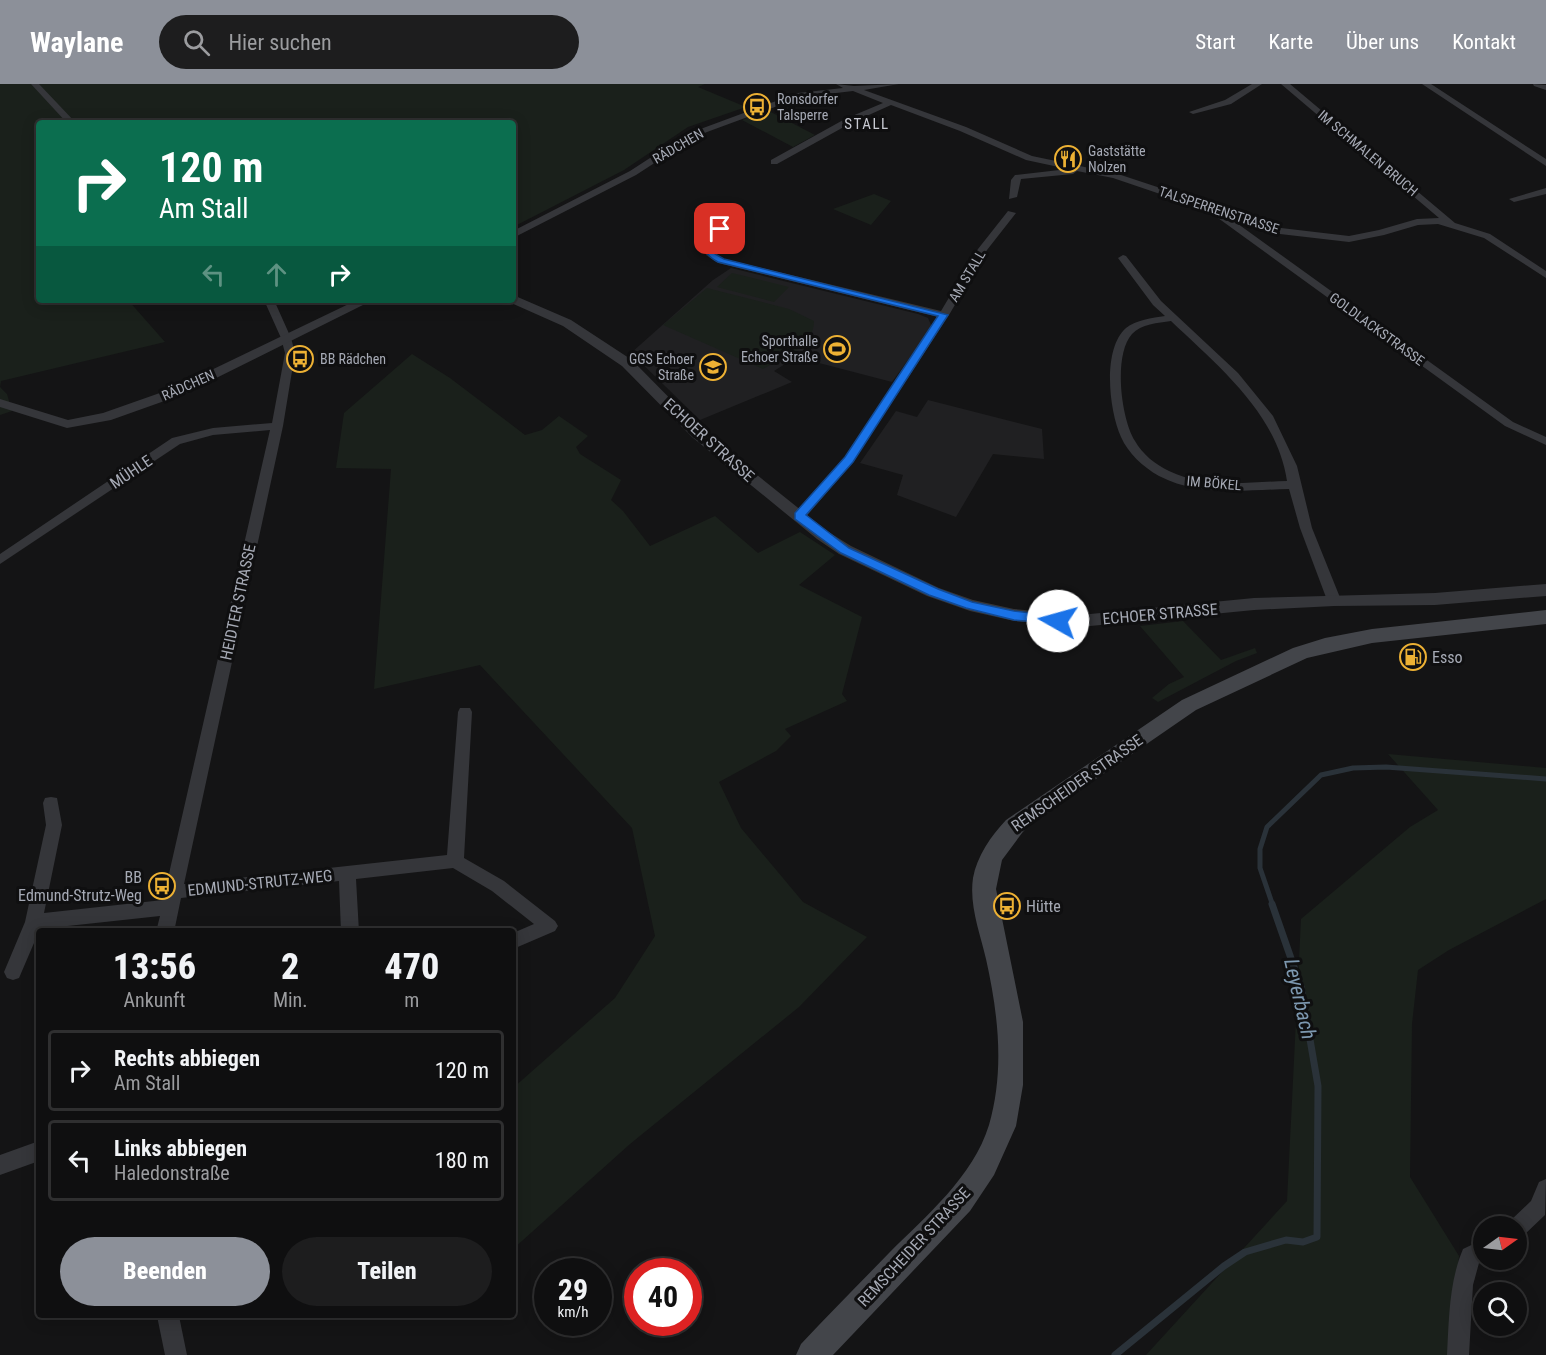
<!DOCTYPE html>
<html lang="de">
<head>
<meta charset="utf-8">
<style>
	:root { --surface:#0f0f10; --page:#1d1d1e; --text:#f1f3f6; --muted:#9b9c9f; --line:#2f2f30; --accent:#8c9099 }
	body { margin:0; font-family:"Roboto Condensed",sans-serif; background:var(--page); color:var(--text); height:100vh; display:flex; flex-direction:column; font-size:22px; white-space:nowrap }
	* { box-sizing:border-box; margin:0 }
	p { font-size:20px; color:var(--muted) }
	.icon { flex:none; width:33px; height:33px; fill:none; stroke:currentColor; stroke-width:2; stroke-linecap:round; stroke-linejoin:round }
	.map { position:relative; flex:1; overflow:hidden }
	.details { position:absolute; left:36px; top:844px; width:480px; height:390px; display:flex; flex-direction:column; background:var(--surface); border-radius:6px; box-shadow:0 3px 15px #0003,0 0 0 2px var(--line) }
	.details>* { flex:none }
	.guide { position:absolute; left:36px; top:36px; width:480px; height:183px; border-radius:6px; box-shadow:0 3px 15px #0003,0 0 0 2px var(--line); background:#0b6e4f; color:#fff; overflow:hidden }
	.needle { width:39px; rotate:76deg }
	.tools { position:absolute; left:1473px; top:1132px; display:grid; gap:12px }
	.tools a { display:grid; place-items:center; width:54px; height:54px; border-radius:50%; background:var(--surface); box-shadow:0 3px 15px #0003,0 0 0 2px var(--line); font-size:30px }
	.speed { position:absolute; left:534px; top:1174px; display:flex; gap:12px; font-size:30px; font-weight:700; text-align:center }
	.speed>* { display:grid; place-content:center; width:78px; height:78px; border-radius:50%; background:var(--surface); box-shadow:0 3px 15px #0003,0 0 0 2px var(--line); line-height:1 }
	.speed small { font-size:15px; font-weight:400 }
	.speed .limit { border:9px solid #d22; background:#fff; color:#111 }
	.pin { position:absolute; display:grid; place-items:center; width:51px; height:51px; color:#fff; margin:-26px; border-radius:12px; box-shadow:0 3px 9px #0006 }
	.me { position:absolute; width:66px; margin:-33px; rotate:277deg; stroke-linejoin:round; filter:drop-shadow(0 0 4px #0008) }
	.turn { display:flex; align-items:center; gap:21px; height:126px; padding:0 24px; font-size:27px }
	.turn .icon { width:78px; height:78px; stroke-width:2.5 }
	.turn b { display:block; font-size:42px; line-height:51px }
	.lanes { display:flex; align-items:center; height:57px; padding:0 24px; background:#0003; justify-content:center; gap:30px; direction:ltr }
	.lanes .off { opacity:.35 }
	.eta { display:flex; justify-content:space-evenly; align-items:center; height:102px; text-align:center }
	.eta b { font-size:36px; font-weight:800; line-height:42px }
	.button { display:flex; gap:12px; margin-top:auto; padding:12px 24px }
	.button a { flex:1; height:69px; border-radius:36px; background:var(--accent); color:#fff; font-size:24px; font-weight:800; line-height:69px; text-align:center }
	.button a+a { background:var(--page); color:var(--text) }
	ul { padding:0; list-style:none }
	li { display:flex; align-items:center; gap:18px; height:81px; margin:0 12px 9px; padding:0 12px; border:3px solid var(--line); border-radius:6px }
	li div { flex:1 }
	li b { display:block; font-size:22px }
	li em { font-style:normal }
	header { display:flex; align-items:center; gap:36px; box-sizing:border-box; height:84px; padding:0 30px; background:var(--accent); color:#fff }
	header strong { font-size:28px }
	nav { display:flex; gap:33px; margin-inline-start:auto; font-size:21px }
	.search { width:420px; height:54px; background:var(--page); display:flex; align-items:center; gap:15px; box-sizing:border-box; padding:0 21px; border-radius:33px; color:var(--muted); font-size:22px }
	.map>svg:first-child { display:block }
	.built { fill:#202022 }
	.green { fill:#1a201b }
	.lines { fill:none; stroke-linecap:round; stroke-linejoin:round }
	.stream-far1 { stroke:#2a3239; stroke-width:5 }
	.stream { stroke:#2a3239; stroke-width:7 }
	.minor { fill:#35363a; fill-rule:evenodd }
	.tertiary { fill:#35363a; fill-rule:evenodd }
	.secondary { fill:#43454a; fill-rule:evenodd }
	.route { fill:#1a73e8; stroke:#114b97; stroke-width:1.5 }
	.labels { text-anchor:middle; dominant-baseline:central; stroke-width:6; stroke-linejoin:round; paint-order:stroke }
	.far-poi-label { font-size:14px; fill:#a6aab5; stroke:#0f0f10; text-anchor:start }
	.far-street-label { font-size:14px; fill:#a6aab5; stroke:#0f0f10 }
	.far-neighbourhood-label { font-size:15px; letter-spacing:1.5px; fill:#c7c9d1; stroke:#0f0f10 }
	.street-label { font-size:16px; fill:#a6aab5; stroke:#0f0f10 }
	.poi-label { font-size:16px; fill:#a6aab5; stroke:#0f0f10; text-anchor:start }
	.near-water-label { font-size:21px; font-style:italic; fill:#7d98b0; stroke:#0f0f10 }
</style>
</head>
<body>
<header>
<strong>Waylane</strong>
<div class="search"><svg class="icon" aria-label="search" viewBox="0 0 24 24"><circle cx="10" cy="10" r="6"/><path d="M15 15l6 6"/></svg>Hier suchen</div>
<nav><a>Start</a><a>Karte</a><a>Über uns</a><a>Kontakt</a></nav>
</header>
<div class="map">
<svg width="1546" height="1271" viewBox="0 0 1546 1271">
	<rect width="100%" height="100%" fill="#141415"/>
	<path class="built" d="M731 184 918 230 928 234 932 243 892 298 796 273 774 287 792 298 700 336 631 269 713 196Z
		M928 316 1042 345 1044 375 993 370 956 433 897 411 903 391 860 379 896 327 917 333Z"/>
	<path class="green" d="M0 0H705L698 3 746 23 688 43 624 86 513 143V39H39V216H128L165 258 1 297 0 303 7 310 12 327 0 331Z
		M767 26 815 51 793 63 742 36Z
		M874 110 891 117 871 141 833 125Z
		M732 189 789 203 774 218 717 203Z
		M707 204 789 225 814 237C814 263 783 274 763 285L663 241Z
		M412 270 450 294 525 351 542 346 559 332 588 352 576 363 580 370 621 396 611 416 623 427 650 462 715 432 758 469 800 448 835 471 799 501 862 533 842 610 847 617 785 645 791 652 776 667 719 698 741 744 803 818 867 853 799 923 630 1060 513 1165V1004L615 914 655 852 632 744 480 581 374 605 391 385 336 384 344 329Z
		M1183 537 1221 576 1255 564 1257 569 1236 577 1158 618 1152 614 1169 600 1184 593 1140 542Z
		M1388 670 1546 684V815L1449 866 1418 886 1412 940 1410 1093 1459 1172 1448 1271H1146L1287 1117 1301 835 1410 743 1438 726Z"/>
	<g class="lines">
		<path class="stream-far1" d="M1273 822 1260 784V765L1267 743 1321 691 1353 684 1386 683 1546 695"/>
		<path class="stream" d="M1115 1271 1224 1182 1245 1168 1286 1156 1303 1158 1317 1153 1318 1002 1301 903 1272 820"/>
		<path class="minor" d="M31 0H39L76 39H67Z
			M836 0 854 2 899 0 864 6 966 43 1032 72 1118 90 1281 144 1349 152 1379 146 1417 135 1439 134 1281 0H1290L1455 139 1490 150 1546 187V194L1484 154 1438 140 1418 141 1384 151 1349 158 1280 150 1227 132 1513 338 1546 353V361L1505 342 1218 134 1225 132 1113 94 1077 87 1073 90 1021 95 1017 113 1009 115 1011 96 1015 91 1068 85 1026 76 960 47 891 21 851 39 777 80H771V76L845 35 883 19 853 7 802 13 707 48 693 54 636 91 513 154V147L630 87 687 50 798 9 843 4Z
			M1252 0H1262L1231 20 1193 30 1189 28 1225 16Z
			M1422 0H1431L1546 75V82Z
			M1533 0 1546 1V6L1534 2Z
			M1546 104V110L1514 118 1509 115Z
			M1008 127 1016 129 987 166 949 231 853 378 804 435H796L794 432 796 429 845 373 938 233 718 179 706 171 704 157 727 129H733L735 131 714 157 716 170 724 175 941 227 978 165Z
			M1123 171 1126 172 1161 217 1238 289 1273 332 1297 382 1312 444 1341 516 1339 519H1329L1327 516 1300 444 1289 405C1246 406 1199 413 1159 392 1143 383 1128 369 1121 353 1109 327 1102 265 1126 244 1136 236 1152 234 1165 232L1153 221 1118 174ZM1171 237C1218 282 1277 329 1287 397 1248 398 1206 405 1169 387 1156 381 1142 370 1135 357 1121 335 1113 271 1132 250 1141 240 1158 239 1171 237Z
			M264 216H274L291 254 295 269 283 342 184 800 447 771 458 628 460 624H470L472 628 464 774 504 797 555 837 558 842 555 847 513 865V849L534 840 492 807 453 784 356 795 359 848H341L339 797 181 814 174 848H156L160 832 40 845 19 894 13 896 7 894 4 888 25 838 46 741 43 719 45 714 51 713 57 714 62 741 44 829 163 816 270 346 213 351 180 360 0 480V470L172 354 213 344 272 339 285 269 281 254Z
			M39 1057V1077L0 1091V1071Z
			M1546 1095 1545 1131 1523 1152 1516 1155V1143H1506L1509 1138 1531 1117 1539 1098Z
			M1484 1155V1176L1479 1179 1473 1201 1469 1271H1447C1449 1235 1449 1198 1463 1165Z
			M157 1232H179L187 1271H165Z"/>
		<path class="tertiary" d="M513 211 571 236 632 276 702 347 827 447 851 462 939 504 973 516 1014 525 1080 531 1254 514 1435 509 1546 500V512L1435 521 1334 522 1254 526 1080 543 1014 537 970 527 927 512 839 470 817 455 692 353 622 282 563 242 509 218 508 216H513Z
			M357 216H373L184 310 111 336 67 344 0 323V315L68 336 103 329 174 304Z"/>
		<path class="secondary" d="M1546 526V540L1372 559 1307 574 1196 626 1029 741 1022 749 1002 776 996 805 1023 938V1001L1016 1042 994 1091 970 1127 833 1271H796L801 1260C830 1229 860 1199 889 1169 926 1132 973 1093 989 1041 1005 986 998 929 986 875 980 849 969 821 973 794 977 772 991 752 1006 736L1182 616 1293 564 1325 554 1372 545Z"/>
	</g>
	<path class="route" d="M717 143 724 145C718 154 711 158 715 170L724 175 948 231 853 378 806 431 849 464 938 505 972 518 1014 527 1058 532 1064 537 1062 540 1014 536 966 524 929 511 841 469 795 435V429L845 373 938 232 718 178C697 167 705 158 717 143Z"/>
	<defs>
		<symbol id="bus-ring" viewBox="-11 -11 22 22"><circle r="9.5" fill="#0f0f10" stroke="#edb134" stroke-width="1.5"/><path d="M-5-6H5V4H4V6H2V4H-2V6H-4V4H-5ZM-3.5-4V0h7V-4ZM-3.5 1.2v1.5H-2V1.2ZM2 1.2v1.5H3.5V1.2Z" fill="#edb134"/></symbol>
		<symbol id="restaurant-ring" viewBox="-11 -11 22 22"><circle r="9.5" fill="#0f0f10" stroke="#edb134" stroke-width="1.5"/><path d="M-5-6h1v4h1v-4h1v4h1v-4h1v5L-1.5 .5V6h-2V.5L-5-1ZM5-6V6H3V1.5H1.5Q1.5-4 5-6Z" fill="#edb134"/></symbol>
		<symbol id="stadium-ring" viewBox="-11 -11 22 22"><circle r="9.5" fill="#0f0f10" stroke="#edb134" stroke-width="1.5"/><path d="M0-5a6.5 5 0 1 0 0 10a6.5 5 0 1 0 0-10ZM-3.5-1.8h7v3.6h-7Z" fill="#edb134"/></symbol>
		<symbol id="school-ring" viewBox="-11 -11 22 22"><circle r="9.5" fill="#0f0f10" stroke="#edb134" stroke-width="1.5"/><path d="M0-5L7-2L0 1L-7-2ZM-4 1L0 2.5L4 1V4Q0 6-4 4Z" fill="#edb134"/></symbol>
		<symbol id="fuel-ring" viewBox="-11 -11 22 22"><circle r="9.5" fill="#0f0f10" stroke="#edb134" stroke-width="1.5"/><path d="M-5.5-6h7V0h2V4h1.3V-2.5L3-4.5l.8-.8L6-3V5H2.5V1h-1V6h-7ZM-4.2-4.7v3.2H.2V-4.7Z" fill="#edb134"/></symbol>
	</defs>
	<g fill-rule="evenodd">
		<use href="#bus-ring" x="742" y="8" width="30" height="30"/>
		<use href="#restaurant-ring" x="1053" y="60" width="30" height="30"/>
		<use href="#stadium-ring" x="822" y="250" width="30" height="30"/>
		<use href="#bus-ring" x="285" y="260" width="30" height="30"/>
		<use href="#school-ring" x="698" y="268" width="30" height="30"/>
		<use href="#fuel-ring" x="1398" y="558" width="30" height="30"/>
		<use href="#bus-ring" x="147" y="787" width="30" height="30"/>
		<use href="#bus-ring" x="992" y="807" width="30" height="30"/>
	</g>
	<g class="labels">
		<g class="far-poi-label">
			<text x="777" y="15">Ronsdorfer<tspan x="777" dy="16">Talsperre</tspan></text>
			<text x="1088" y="67">Gaststätte<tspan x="1088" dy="16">Nolzen</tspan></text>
			<text x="818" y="257" text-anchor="end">Sporthalle<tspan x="818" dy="16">Echoer Straße</tspan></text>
			<text x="320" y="275">BB Rädchen</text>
			<text x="694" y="275" text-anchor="end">GGS Echoer<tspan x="694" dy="16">Straße</tspan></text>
		</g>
		<g class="far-street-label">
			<text transform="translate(678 62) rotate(-30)">RÄDCHEN</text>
			<text transform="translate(1368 69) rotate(40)">IM SCHMALEN BRUCH</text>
			<text transform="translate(1219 126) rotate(18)">TALSPERRENSTRASSE</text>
			<text transform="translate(967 192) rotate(-59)">AM STALL</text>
			<text transform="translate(1377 245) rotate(36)">GOLDLACKSTRASSE</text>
			<text transform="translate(188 301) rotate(-24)">RÄDCHEN</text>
			<text transform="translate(1214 399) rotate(5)">IM BÖKEL</text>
		</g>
		<g class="far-neighbourhood-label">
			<text x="867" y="40">STALL</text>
		</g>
		<g class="street-label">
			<text transform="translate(709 356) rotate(42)">ECHOER STRASSE</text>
			<text transform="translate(131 388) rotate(-34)">MÜHLE</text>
			<text transform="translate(238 518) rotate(-78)">HEIDTER STRASSE</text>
			<text transform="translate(1160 530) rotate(-5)">ECHOER STRASSE</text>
			<text transform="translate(1077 699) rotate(-35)">REMSCHEIDER STRASSE</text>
			<text transform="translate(260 799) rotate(-6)">EDMUND-STRUTZ-WEG</text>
			<text transform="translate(914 1163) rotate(-47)">REMSCHEIDER STRASSE</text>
		</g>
		<g class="poi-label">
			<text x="1432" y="573">Esso</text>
			<text x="142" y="793" text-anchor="end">BB<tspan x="142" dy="18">Edmund-Strutz-Weg</tspan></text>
			<text x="1026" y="822">Hütte</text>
		</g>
		<g class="near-water-label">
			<text transform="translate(1300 915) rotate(77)">Leyerbach</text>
		</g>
	</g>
</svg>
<div class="tools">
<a><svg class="needle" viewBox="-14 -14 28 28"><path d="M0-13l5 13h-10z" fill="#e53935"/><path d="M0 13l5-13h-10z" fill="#9b9c9f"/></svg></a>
<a><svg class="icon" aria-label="search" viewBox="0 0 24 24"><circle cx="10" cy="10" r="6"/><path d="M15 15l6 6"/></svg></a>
</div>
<div class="speed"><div>29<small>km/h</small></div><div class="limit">40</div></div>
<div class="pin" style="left:720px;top:145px;background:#d93025"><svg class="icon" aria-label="arrive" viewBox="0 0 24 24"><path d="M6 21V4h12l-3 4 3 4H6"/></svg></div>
<svg class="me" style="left:1058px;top:537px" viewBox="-20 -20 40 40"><circle r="19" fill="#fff"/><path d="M0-13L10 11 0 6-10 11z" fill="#1a73e8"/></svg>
<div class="guide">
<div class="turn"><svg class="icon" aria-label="right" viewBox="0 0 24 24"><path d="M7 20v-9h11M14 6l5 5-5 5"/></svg><div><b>120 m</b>Am Stall</div></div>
<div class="lanes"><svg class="icon off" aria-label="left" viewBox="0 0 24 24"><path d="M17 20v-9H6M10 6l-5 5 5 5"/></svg><svg class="icon off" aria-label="ahead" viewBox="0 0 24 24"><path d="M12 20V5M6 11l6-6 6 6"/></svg><svg class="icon" aria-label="right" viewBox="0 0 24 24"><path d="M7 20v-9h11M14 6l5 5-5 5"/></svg></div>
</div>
<section class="details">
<div class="eta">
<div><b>13:56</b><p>Ankunft</p></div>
<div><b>2</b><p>Min.</p></div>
<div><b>470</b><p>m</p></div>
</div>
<ul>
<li><svg class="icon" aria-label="right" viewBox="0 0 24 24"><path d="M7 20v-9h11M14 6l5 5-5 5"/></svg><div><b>Rechts abbiegen</b><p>Am Stall</p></div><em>120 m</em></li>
<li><svg class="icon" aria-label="left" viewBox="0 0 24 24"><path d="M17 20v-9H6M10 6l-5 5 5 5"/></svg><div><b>Links abbiegen</b><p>Haledonstraße</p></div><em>180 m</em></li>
</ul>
<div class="button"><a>Beenden</a><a>Teilen</a></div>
</section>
</div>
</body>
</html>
